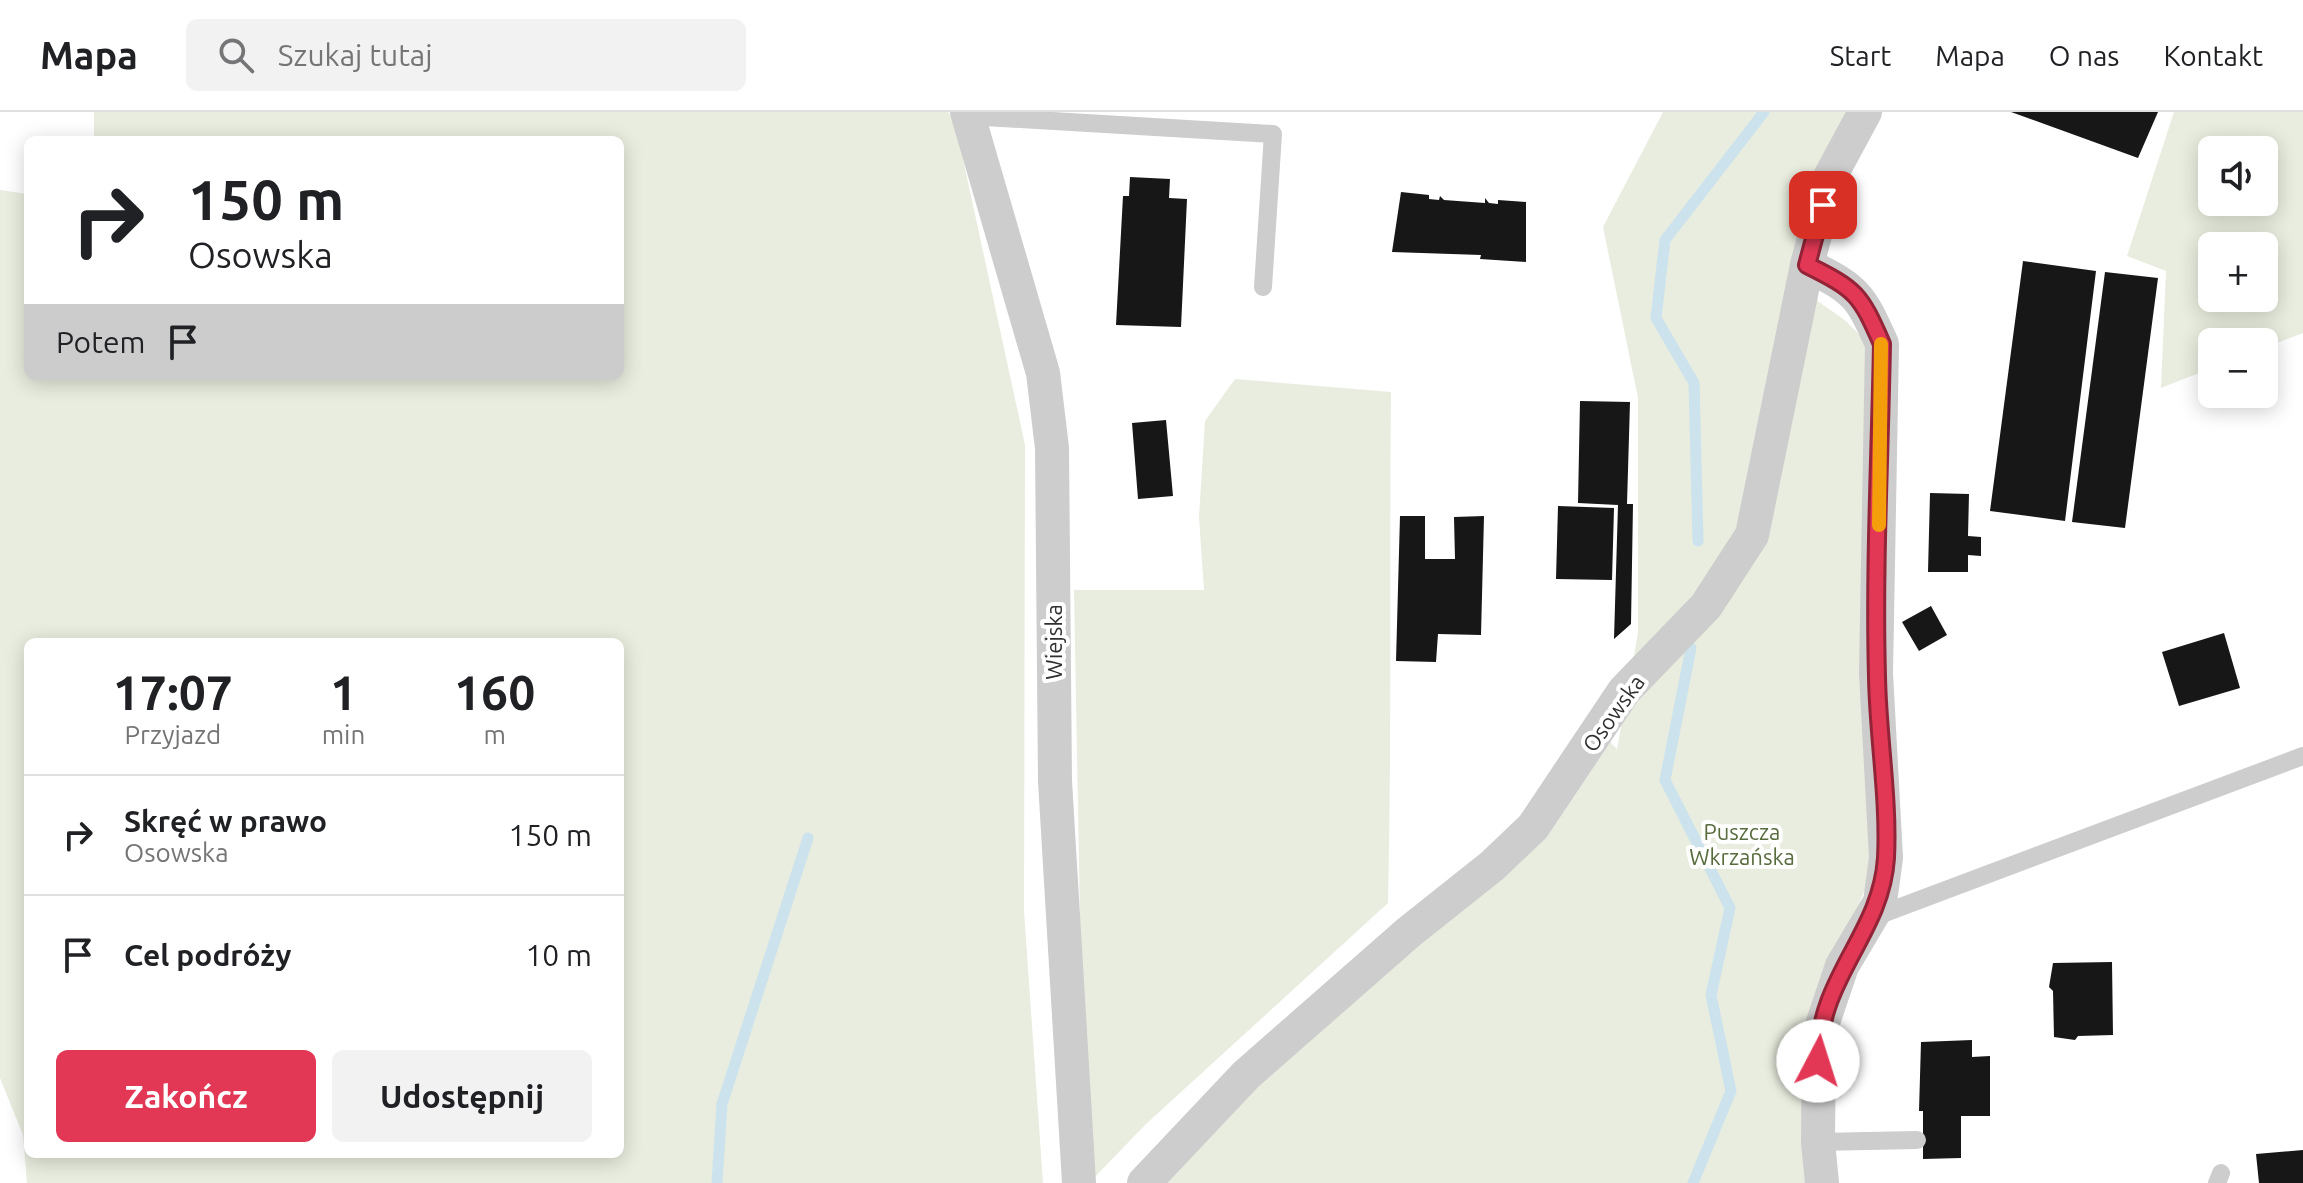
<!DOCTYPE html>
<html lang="pl">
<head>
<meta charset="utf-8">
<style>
	:root { --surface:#fff; --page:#f2f2f2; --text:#202124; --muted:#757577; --line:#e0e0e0; --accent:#e23855 }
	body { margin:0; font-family:Ubuntu,sans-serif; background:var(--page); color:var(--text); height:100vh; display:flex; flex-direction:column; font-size:30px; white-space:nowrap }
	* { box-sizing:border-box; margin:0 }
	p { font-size:26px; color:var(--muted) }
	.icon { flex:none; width:44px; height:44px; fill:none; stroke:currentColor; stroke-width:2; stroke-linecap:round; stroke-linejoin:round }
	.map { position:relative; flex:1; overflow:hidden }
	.side { position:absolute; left:24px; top:526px; width:600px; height:520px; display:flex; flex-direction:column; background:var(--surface); border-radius:12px; box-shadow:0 4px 20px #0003 }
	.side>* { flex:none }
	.banner { position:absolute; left:24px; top:24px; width:600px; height:244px; border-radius:12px; box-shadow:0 4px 20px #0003; background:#fff; color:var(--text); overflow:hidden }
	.controls { position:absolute; left:2198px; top:24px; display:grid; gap:16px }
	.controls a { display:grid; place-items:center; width:80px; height:80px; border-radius:12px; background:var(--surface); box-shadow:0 4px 20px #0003; font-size:40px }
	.pin { position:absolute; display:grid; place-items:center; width:68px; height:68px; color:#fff; margin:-34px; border-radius:16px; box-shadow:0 4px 12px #0006 }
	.me { position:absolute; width:88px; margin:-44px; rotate:5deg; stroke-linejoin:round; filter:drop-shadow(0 0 6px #0008) }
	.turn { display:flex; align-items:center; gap:28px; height:168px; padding:0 32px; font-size:36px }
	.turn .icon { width:104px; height:104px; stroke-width:2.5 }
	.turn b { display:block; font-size:56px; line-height:68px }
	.then { display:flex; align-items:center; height:76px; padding:0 32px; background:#0003; gap:16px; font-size:30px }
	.eta { display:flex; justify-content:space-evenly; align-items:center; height:136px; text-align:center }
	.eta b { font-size:48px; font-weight:700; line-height:56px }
	.button { display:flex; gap:16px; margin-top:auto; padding:16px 32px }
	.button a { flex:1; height:92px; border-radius:12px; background:var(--accent); color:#fff; font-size:32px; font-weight:700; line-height:92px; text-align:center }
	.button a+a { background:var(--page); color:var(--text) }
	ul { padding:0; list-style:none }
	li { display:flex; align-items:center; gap:24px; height:120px; padding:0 32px; border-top:2px solid var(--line) }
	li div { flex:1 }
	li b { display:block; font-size:30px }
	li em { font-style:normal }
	header { display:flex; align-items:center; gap:48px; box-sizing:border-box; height:112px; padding:0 40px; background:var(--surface); border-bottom:2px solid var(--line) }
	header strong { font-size:38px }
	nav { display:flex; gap:44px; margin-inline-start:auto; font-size:28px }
	.search { width:560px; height:72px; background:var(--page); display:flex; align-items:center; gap:20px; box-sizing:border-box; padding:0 28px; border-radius:12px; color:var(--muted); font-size:30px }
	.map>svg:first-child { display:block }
	.green { fill:#e8eddf; fill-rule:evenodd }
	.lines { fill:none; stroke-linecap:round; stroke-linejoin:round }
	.stream { stroke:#cce2ec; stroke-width:11 }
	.building { fill:#171717 }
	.service { stroke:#cdcdcd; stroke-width:18 }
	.minor { stroke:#cdcdcd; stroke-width:34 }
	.route-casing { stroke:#932437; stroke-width:20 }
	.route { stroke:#e23855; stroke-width:14 }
	.slow { stroke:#f59e0b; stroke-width:14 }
	.labels { text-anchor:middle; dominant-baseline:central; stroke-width:8; stroke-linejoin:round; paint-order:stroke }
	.street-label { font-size:22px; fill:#303030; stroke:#fff }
	.park-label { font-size:22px; fill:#586c3e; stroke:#fff }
</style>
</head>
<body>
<header>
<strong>Mapa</strong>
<div class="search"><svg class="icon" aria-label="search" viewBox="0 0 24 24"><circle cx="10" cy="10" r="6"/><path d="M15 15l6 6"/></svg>Szukaj tutaj</div>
<nav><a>Start</a><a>Mapa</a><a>O nas</a><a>Kontakt</a></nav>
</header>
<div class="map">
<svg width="2303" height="1071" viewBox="0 0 2303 1071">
	<rect width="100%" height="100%" fill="#fff"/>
	<path class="green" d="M94 0H948L955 10 1025 333 1024 799 1043 1071H27L23 1023 0 966V78L28 82V264H620V28H94ZM28 530H620V1042H28Z
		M1663 0H1847L1792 171 1846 209 1872 236V760L1829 865 1813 1071H1144L1492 754 1599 619 1617 637 1638 521V286L1603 115Z
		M2174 0H2303V221L2264 236V230H2212V256L2161 276 2166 159 2127 144ZM2212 38H2264V90H2212ZM2212 134H2264V186H2212Z
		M1235 267 1391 280C1389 450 1392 621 1388 791L1146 1012 1092 1068 1082 916 1074 478H1204L1199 405 1205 309Z"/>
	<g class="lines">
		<path class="stream" d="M1698 429 1694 271 1656 206 1665 128 1764 0
			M1691 536 1665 668 1730 796 1711 883 1731 979 1693 1071
			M717 1071 722 992 808 726"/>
	</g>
	<path class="building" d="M2011 0H2158L2138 46Z
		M1130 65 1170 67 1169 86 1187 87 1181 215 1116 213 1123 84H1129Z
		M1401 80 1429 83V87L1439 88 1440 84 1444 88 1485 91V86L1489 91 1498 92V88L1526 90V150L1480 147 1481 143 1392 140Z
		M2023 149 2096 159 2065 409 1990 399Z
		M2105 160 2158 166 2125 416 2072 410Z
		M1580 289 1630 290 1627 392H1633L1631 512 1614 527 1618 393 1578 391Z
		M1166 308 1173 384 1138 387 1132 311Z
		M1930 381 1969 382 1968 424 1981 425V444L1968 443V460H1928Z
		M1558 394 1614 396 1612 468 1556 467Z
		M1400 404H1425V447H1455L1454 405 1484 404 1481 523 1438 522 1436 550 1396 549Z
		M1931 494 1947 523 1919 539 1902 510Z
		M2224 521 2240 576 2179 594 2162 540Z
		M2112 850 2113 923 2078 924 2075 928 2054 925 2053 879 2049 875 2053 851Z
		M1972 928V945L1990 944V1004H1961V1046L1923 1047V999H1919L1921 930Z
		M2303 1038V1071H2259L2256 1042Z"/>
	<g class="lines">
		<path class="service" d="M968 4 1273 22 1263 175
			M1874 805 2303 644
			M1818 1030 1917 1028
			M2217 1071 2221 1061"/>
		<path class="minor" d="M967 0 1043 261 1052 336 1055 669 1079 1071
			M1807 153C1857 178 1860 183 1882 232L1876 561 1886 746 1880 790 1842 854 1819 922 1818 1030 1822 1071
			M1144 1071 1246 963 1409 820 1492 754 1533 715 1624 579 1706 494 1752 423 1807 153 1831 63 1865 0"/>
	</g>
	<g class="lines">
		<defs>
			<path id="route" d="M1818 949C1819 863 1881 823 1886 746 1889 686 1878 625 1877 565 1874 454 1880 343 1882 232 1860 182 1857 178 1807 153L1823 93"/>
		</defs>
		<use href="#route" class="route-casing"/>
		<use href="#route" class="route"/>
		<path class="slow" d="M1879 413 1881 232"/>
	</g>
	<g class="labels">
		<g class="street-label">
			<text transform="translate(1053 530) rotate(-90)">Wiejska</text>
			<text transform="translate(1613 601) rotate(-54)">Osowska</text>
		</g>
		<g class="park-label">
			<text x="1742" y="719">Puszcza<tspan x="1742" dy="25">Wkrzańska</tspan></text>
		</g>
	</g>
</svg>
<div class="controls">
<a><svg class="icon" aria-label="sound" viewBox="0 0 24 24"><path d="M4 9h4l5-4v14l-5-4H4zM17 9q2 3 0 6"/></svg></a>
<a>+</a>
<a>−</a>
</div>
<div class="pin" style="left:1823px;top:93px;background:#d93025"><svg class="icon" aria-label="arrive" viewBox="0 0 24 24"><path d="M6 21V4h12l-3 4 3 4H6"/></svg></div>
<svg class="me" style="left:1818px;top:949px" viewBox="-20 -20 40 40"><circle r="19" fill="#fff"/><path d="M0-13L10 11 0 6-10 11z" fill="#e23855"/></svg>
<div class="banner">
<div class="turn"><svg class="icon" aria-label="right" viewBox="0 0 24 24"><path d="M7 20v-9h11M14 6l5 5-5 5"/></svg><div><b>150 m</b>Osowska</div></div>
<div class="then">Potem<svg class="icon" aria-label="arrive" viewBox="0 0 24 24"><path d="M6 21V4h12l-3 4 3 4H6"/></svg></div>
</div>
<section class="side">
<div class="eta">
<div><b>17:07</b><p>Przyjazd</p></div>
<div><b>1</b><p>min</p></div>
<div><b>160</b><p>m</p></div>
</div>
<ul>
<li><svg class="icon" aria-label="right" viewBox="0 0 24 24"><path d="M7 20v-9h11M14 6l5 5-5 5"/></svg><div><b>Skręć w prawo</b><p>Osowska</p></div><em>150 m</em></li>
<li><svg class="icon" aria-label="arrive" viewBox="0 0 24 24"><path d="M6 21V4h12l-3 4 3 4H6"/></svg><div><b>Cel podróży</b></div><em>10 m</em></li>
</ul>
<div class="button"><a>Zakończ</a><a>Udostępnij</a></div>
</section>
</div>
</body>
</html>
